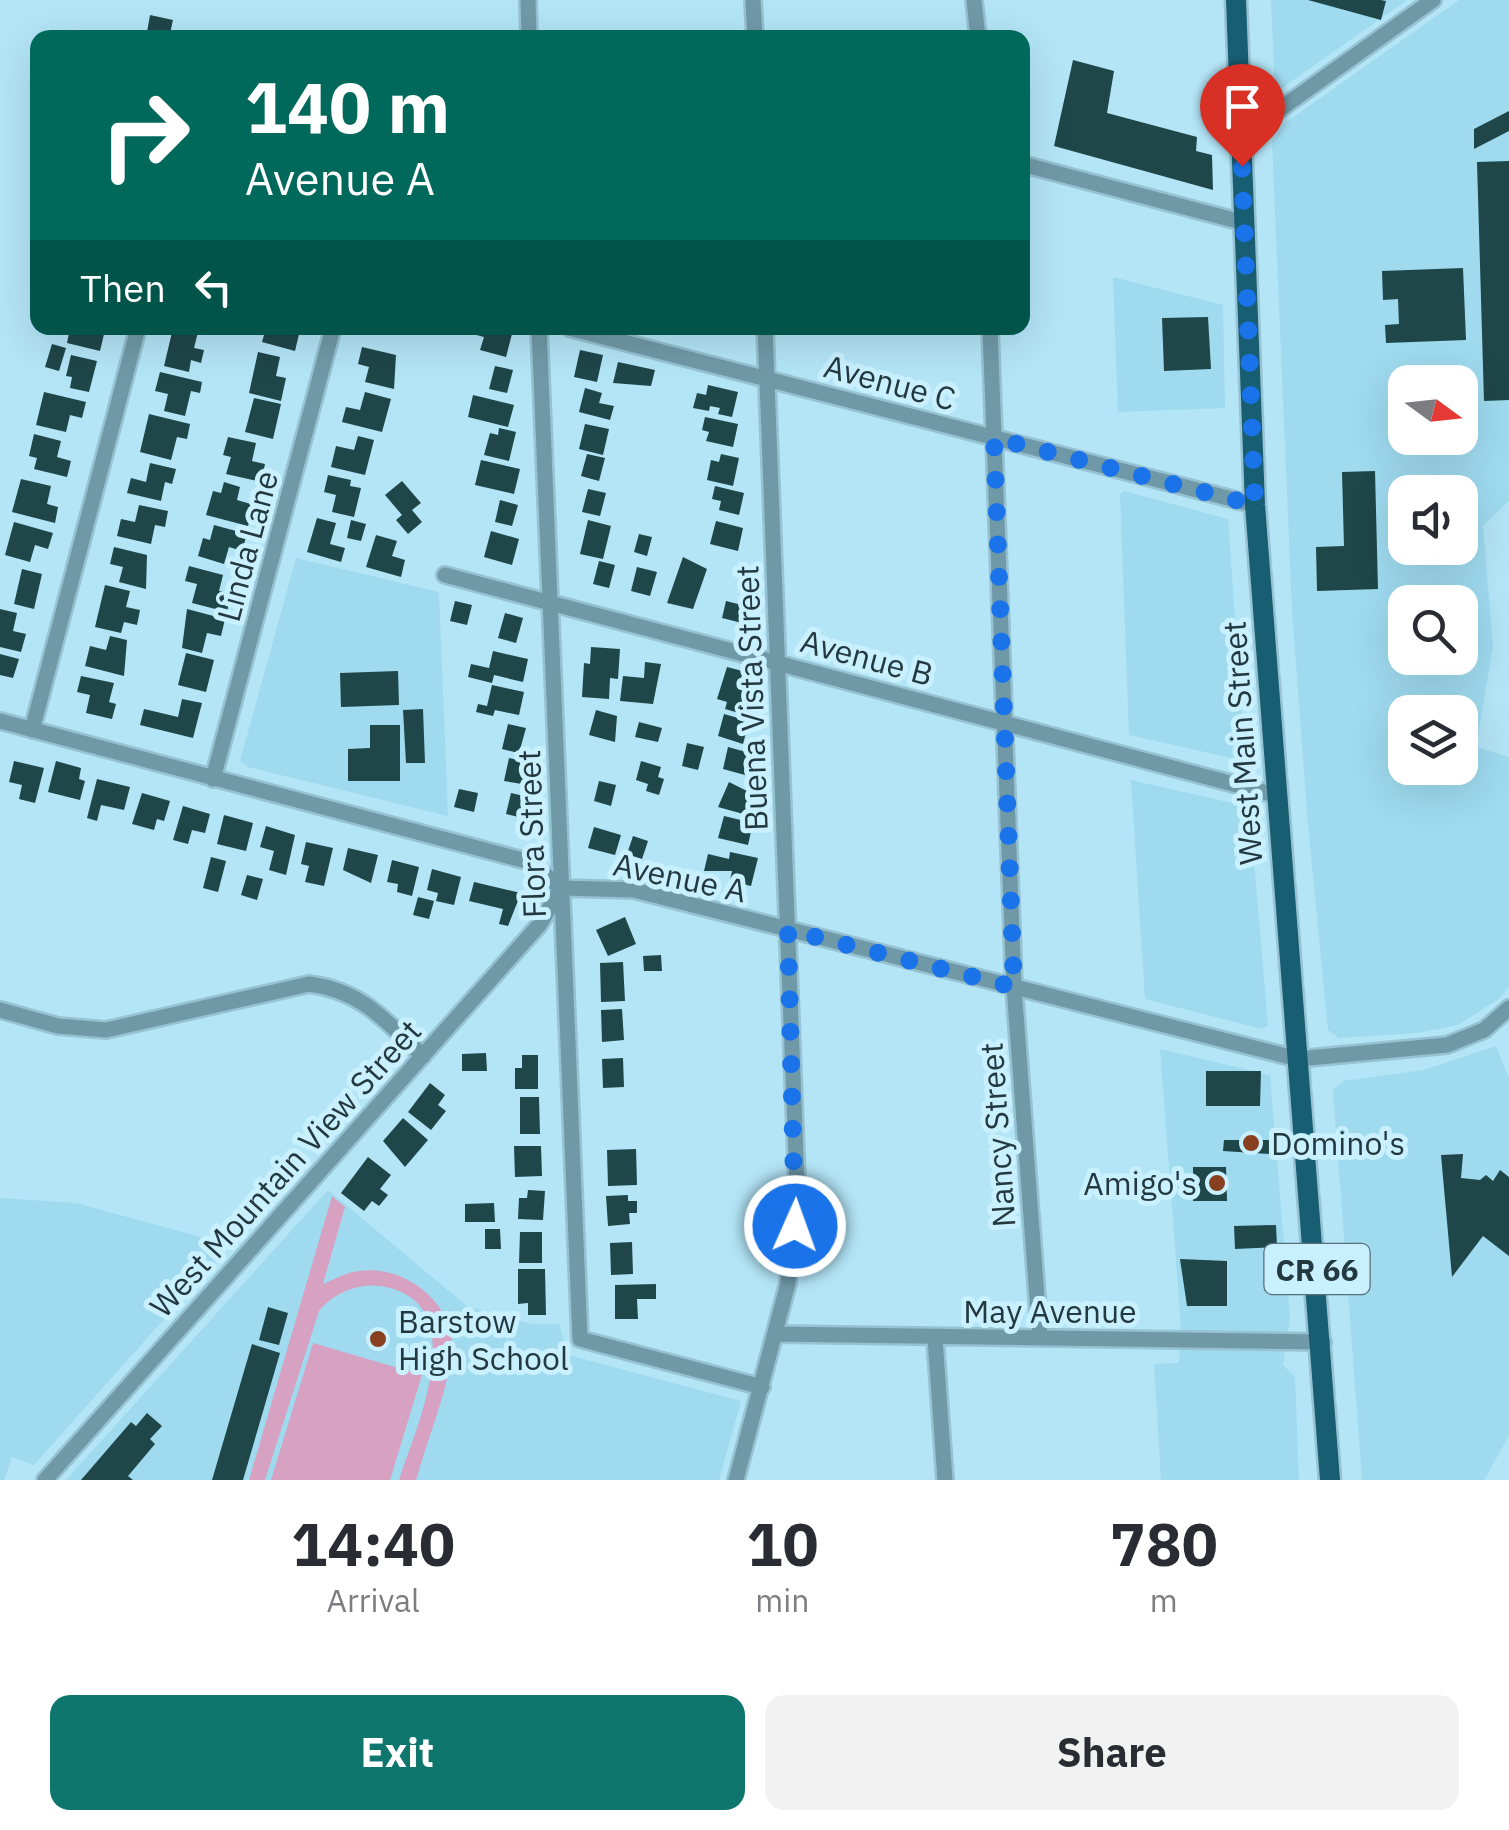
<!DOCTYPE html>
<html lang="en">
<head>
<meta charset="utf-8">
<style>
	:root { --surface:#fff; --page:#f2f2f3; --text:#2b2b33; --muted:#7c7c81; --accent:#0f766e }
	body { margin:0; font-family:"IBM Plex Sans",sans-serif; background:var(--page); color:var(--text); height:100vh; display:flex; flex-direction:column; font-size:38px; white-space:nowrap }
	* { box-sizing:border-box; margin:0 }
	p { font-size:32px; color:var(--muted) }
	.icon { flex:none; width:55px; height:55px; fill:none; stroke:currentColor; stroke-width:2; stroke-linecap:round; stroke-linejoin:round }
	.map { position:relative; height:1480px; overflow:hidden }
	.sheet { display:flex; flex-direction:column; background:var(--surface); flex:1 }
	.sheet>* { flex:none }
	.hud { position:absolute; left:30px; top:30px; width:1000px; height:305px; border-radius:20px; box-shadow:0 10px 40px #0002; background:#00695c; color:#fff; overflow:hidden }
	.needle { width:65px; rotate:105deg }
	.buttons { position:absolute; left:1388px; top:365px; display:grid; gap:20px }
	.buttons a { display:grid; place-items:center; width:90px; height:90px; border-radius:20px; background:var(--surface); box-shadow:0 10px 40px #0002; font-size:50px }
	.pin { position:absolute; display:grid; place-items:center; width:85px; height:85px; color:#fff; margin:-102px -42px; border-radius:50% 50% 50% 0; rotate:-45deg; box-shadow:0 0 10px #0007 }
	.pin .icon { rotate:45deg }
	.me { position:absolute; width:110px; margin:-55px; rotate:2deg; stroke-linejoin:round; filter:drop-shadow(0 0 8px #0008) }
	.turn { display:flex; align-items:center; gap:35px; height:210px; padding:0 50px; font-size:45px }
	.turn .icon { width:130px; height:130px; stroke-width:2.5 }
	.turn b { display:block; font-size:70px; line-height:85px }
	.then { display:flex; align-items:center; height:95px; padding:0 50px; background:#0003; gap:20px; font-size:38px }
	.eta { display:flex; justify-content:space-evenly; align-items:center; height:170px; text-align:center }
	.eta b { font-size:60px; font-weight:700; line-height:70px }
	.primary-button { display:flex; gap:20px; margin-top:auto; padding:20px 50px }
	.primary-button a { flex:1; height:115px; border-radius:20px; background:var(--accent); color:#fff; font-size:40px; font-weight:700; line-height:115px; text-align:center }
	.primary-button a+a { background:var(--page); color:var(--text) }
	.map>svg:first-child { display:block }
	.built { fill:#9fdaef; fill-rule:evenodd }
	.pitch { fill:#d7a1c2 }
	.building { fill:#1f4649 }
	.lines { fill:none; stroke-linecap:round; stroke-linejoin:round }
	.minor-casing { stroke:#96c2d2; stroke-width:20 }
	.major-casing { stroke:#96c2d2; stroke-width:25 }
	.minor { stroke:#7099a8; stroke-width:15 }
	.major { stroke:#175e73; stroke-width:20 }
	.route { stroke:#1a73e8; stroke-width:18; stroke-dasharray:0 32.4 }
	.poi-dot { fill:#884021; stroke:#c9f0ff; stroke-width:4 }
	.labels { text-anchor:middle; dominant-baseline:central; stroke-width:10; stroke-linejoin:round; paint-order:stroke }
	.shield { fill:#c9f0ff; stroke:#566f79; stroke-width:2.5 }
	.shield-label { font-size:30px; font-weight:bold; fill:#24383f }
	.street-label { font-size:32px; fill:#24383f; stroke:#c9f0ff }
	.poi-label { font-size:32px; fill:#24383f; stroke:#c9f0ff; text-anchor:start }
</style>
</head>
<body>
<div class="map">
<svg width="1509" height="1480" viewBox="0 0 1509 1480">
	<rect width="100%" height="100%" fill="#b3e5f7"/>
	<path class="built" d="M1271 0H1407L1275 93Z
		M1459 0H1509V501L1483 526 1493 646 1476 747 1509 757V986L1499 999 1458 1025 1417 1033 1339 1038 1328 1030 1308 825 1292 610 1272 141 1285 123ZM1405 382H1460V438H1405ZM1405 492H1460V548H1405ZM1405 602H1460V658H1405ZM1405 712H1460V768H1405Z
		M1113 277 1223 305 1225 408 1118 412Z
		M1124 491 1228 519 1245 761 1129 735 1120 494Z
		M296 558 439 592 448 816 248 767 240 761Z
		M1131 780 1245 806 1250 813 1268 1025 1262 1029 1145 999Z
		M1496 1046 1509 1078V1436L1484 1480H1362L1333 1090 1343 1081 1424 1070Z
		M1160 1049 1270 1075 1290 1317 1283 1365 1295 1377 1299 1480H1161L1154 1364 1179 1363 1181 1327Z
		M328 1190 468 1307 531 1324H559L568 1355 741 1401 719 1480H66Z
		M0 1198 76 1203 230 1245 34 1465 12 1457 4 1480H0Z"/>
	<path class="pitch" d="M332 1196 345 1207 323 1284C335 1279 347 1272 359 1271 409 1264 461 1309 451 1360 444 1400 427 1441 416 1480H399C416 1427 475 1301 381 1286 357 1283 334 1293 319 1311L265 1480H249Z
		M313 1343 422 1375 390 1480H271Z"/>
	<path class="building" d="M1308 0H1381L1386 1 1381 20Z
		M150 15 173 20 169 38H146Z
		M1073 60 1114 71 1107 113 1197 137 1196 151 1212 155 1213 190 1054 146Z
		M1509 111V131L1474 149V129Z
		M1509 161V400L1484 401 1477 162Z
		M1463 268 1466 340 1386 343 1385 325 1399 324 1398 299 1383 300 1382 271Z
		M1208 317 1211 369 1164 371 1162 318Z
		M70 328 105 330 100 351 67 343Z
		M173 328 198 332 194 348 204 350 201 363 191 360 189 372 164 366Z
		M266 328H287L299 334 295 351 262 342Z
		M498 328 512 334 506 357 480 350 484 337 454 329Z
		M52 344 66 348 59 371 45 367Z
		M362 347 396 355 394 389 365 382 369 367 358 364Z
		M580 350 603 355 597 382 574 377Z
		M258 352 280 357 276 376 286 378 281 401 249 393Z
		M71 355 97 361 89 392 70 388 72 377 66 376Z
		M618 362 655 370 651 386 613 383Z
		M495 366 513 370 507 393 489 389Z
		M160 372 202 382 200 393 191 391 185 416 164 411 168 394 155 391Z
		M708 385 738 392 732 417 718 414 720 408 710 406 709 411 693 408 697 393 706 395Z
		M585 388 602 393 599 403 614 406 610 420 579 412Z
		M44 392 86 402 82 418 70 415 66 432 36 425Z
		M365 392 391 399 382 432 342 422 346 407 360 410Z
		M473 395 514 405 508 427 468 417Z
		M254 398 281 404 273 439 245 432Z
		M149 414 190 424 187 439 177 437 171 460 140 452Z
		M705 417 738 424 733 447 706 441 709 432 702 430Z
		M585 424 609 429 603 455 579 449Z
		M499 428 516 432 509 461 484 455 490 433 498 435Z
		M34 434 61 441 57 457 71 461 67 477 34 469 37 458 29 456Z
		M358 436 374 440 365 475 331 467 336 446 354 450Z
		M228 437 256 443 252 461 265 464 261 482 226 474 231 457 223 455Z
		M587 454 605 458 599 481 581 476Z
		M721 454 739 458 733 486 707 480 711 460 719 462Z
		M481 460 520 469 514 494 475 485Z
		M150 463 176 469 172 484 165 482 161 501 127 493 131 478 146 482Z
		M1375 471 1378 589 1317 591 1316 547 1344 546 1342 472Z
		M328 475 351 480 350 486 361 488 354 517 332 512 336 495 324 492Z
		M21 479 51 486 47 504 58 507 55 523 12 512Z
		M402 481 421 503 412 510 422 522 408 534 396 520 402 515 385 495Z
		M224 482 240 487 237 500 254 505 248 526 206 515 213 491 221 493Z
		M715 486 744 493 739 515 719 510 721 501 712 499Z
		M588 489 606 493 600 516 582 512Z
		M500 500 518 505 512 526 495 522Z
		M139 505 168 511 165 527 155 525 151 544 117 536 121 519 135 522Z
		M317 518 336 523 330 544 345 548 341 562 307 552Z
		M351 520 366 524 361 541 347 538Z
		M588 520 611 526 603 559 580 554Z
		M716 521 743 528 738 551 710 544Z
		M14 522 53 533 48 549 35 545 30 562 5 555Z
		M214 525 247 534 242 551 229 547 224 564 198 556 203 538 210 540Z
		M491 531 519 539 512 565 484 557Z
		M639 534 652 537 647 556 634 552Z
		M376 535 397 541 392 556 405 560 401 577 366 567Z
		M114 547 147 555 146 589 119 582 123 567 110 564Z
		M683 557 707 569 693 609 667 603Z
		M599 561 615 565 609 588 593 584Z
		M189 566 223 575 219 591 231 594 227 612 192 603 197 584 185 581Z
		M637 567 657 572 650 596 631 591Z
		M22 569 42 574 34 609 14 604Z
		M105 585 130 591 126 607 140 610 137 625 124 622 121 633 95 627Z
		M455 601 472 605 467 625 450 621Z
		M726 601 746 606 742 623 722 618Z
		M0 609 17 613 13 631 26 634 21 652 0 647Z
		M187 609 225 619 221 636 207 633 202 653 182 648Z
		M505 613 523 618 516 643 498 638Z
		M110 636 127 640 124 676 85 666 90 646 106 650Z
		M591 647 620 649 618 679 610 678 609 699 582 697 584 663 590 664Z
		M493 651 528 659 523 682 494 675 492 683 468 677 471 664 489 668Z
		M186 653 214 660 206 692 178 685Z
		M0 654 19 659 13 678 0 675Z
		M645 662 661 664 653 704 620 701 623 676 644 678Z
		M727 667 750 673 739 713 725 709 727 702 717 699Z
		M398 671 399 705 341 707 340 673Z
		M81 676 114 683 109 702 116 704 112 719 86 713 90 695 77 692Z
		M492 685 524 692 519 715 495 710 493 716 476 712 478 704 487 706Z
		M182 699 202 703 193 738 140 725 144 709 178 717Z
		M423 709 425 763H406L403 710Z
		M596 710 617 716 615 742 589 735Z
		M724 714 749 721 743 744 718 736Z
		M639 722 662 728 658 742 635 737Z
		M508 724 526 728 519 753 502 749Z
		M370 725H400V781H348V749L370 748Z
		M687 743 704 747 698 770 682 766Z
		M728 747 750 753 745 775 723 769Z
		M509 758 527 762 522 784 504 781Z
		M14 761 44 768 35 803 19 799 22 785 9 782Z
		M56 761 81 768 79 779 85 781 80 800 48 792Z
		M641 761 661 767 658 777 664 779 659 795 646 791 648 784 636 780Z
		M97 779 130 787 124 810 101 805 97 821 87 818Z
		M599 781 616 785 611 806 594 801Z
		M729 782 753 794 747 815 718 807Z
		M459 789 478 793 474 812 454 807Z
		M142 793 170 801 164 821 157 819 154 830 132 824Z
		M511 793 528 797 523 818 506 814Z
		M183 806 210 814 205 833 192 830 188 844 173 840Z
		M224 815 253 823 246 851 217 844Z
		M724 816 753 823 748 845 718 838Z
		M266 826 295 835 286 875 269 870 274 851 260 847Z
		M594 827 621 835 615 855 588 848Z
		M633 836 648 841 642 859 627 854Z
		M306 842 333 848 324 886 305 882 309 866 301 864Z
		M348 848 378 855 371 883 343 870Z
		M730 852 758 858 751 886 730 881 732 871H704L708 854 729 859Z
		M211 857 226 861 218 892 203 888Z
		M392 860 419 867 412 896 397 892 398 884 387 882Z
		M432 869 461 877 454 905 436 901 438 893 427 890Z
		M247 875 263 879 257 900 241 895Z
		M474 882 521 893 508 926 499 924 503 909 469 901Z
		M418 897 434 901 429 919 413 915Z
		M625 917 636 944 608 956 596 930Z
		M661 955 662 971H644L643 956Z
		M623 962 625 1001 601 1002 600 963Z
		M622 1009 624 1040 602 1042 601 1010Z
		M486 1053 487 1071H462V1054Z
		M522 1055H538V1089H515V1068H522Z
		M623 1058 624 1087 603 1088 602 1059Z
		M1206 1071H1261L1260 1106H1206Z
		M430 1083 445 1095 438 1105 446 1111 431 1130 408 1112Z
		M520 1097H539L540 1134H520Z
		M403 1118 428 1140 405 1167 383 1141Z
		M1224 1140H1270L1269 1154 1223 1151Z
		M514 1146H541L542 1176 515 1177Z
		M636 1149 637 1185 608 1186 607 1150Z
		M1463 1154 1461 1178 1480 1180 1486 1175 1493 1181 1500 1170 1509 1177V1256L1483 1236 1452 1277 1441 1155Z
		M368 1157 391 1175 380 1189 388 1195 379 1206 372 1201 364 1211 341 1193Z
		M1193 1167H1226L1227 1201H1193Z
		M528 1190 545 1191 543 1220 518 1219 519 1198H527Z
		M628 1195V1201H637V1213H629L630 1224 608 1226 606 1196Z
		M494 1203 495 1222H465V1204Z
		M1276 1225 1277 1247 1235 1249 1234 1226Z
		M485 1229H500L501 1249H485Z
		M520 1232H542V1263H519Z
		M632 1242 633 1274 611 1275 610 1243Z
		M1180 1259 1227 1261V1306H1187Z
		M518 1269H545L546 1315H528V1303L518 1304Z
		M656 1284V1299H637L638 1319H615V1285Z
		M268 1307 288 1313 279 1345 259 1340Z
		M252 1344 280 1353 243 1480H212Z
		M147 1413 162 1426 150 1439 155 1444 128 1476 133 1480H81L131 1422 136 1426Z"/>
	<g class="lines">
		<defs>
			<path id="minor" d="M528 0 529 38
				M753 0 755 38
				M974 0 978 38
				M1241 137 1433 0
				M1022 164 1245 223
				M539 328 580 1339 762 1387
				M569 328 1255 505
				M990 328 1014 987 1040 1338
				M445 575 1275 795
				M0 721 530 862 561 888 634 890 1298 1059 1447 1045 1484 1030 1509 1008
				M32 730 138 328
				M213 779 333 328
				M0 1010 58 1026 106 1030 309 984C361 990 387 1022 423 1056
				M777 1334 1323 1342
				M935 1338 945 1480
				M45 1480 540 924 561 888
				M736 1480 788 1283 797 1183 765 328"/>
			<path id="major" d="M1236 0 1255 505 1330 1480"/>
		</defs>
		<use href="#minor" class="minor-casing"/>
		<use href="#major" class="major-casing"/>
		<use href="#minor" class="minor"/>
		<use href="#major" class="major"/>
	</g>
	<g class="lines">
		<path class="route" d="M795 1226 788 930 1014 987 994 438 1255 505 1242 166"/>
	</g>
	<g class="poi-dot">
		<circle cx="1251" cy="1143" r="10"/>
		<circle cx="1217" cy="1183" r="10"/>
		<circle cx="378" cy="1339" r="10"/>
	</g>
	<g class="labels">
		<rect class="shield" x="1264.5" y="1244" width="105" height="50" rx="8"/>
		<g class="shield-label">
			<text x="1317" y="1269">CR 66</text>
		</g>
		<g class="street-label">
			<text transform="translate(890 382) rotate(15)">Avenue C</text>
			<text transform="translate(247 546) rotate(-75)">Linda Lane</text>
			<text transform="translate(867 657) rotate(15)">Avenue B</text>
			<text transform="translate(751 698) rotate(-92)">Buena Vista Street</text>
			<text transform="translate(1242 743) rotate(-94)">West Main Street</text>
			<text transform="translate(531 834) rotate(-92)">Flora Street</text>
			<text transform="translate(680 877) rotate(12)">Avenue A</text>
			<text transform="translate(997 1135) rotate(-94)">Nancy Street</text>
			<text transform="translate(285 1168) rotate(-48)">West Mountain View Street</text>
			<text x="1050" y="1311">May Avenue</text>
		</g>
		<g class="poi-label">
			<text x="1271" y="1143">Domino's</text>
			<text x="1197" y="1183" text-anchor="end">Amigo's</text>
			<text x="398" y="1321">Barstow<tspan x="398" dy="37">High School</tspan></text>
		</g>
	</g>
</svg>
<div class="buttons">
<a><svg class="needle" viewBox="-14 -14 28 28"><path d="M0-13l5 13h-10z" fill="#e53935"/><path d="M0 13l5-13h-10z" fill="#7c7c81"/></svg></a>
<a><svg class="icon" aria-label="sound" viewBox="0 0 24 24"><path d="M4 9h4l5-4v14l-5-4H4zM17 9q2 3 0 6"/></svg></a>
<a><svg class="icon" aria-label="search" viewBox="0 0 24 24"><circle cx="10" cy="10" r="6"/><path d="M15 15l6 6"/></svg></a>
<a><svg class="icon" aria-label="layers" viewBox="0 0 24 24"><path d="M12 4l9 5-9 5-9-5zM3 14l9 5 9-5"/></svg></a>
</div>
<div class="pin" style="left:1242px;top:166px;background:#d93025"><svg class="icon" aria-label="arrive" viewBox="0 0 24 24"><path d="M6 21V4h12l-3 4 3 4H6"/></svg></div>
<svg class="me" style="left:795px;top:1226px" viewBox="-20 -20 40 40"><circle r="17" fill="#1a73e8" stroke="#fff" stroke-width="3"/><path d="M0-11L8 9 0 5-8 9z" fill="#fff"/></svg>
<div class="hud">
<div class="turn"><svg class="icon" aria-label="right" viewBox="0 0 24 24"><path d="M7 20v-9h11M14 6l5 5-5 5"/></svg><div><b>140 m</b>Avenue A</div></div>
<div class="then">Then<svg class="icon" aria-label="left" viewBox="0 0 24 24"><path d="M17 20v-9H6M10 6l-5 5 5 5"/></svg></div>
</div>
</div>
<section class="sheet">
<div class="eta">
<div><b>14:40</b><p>Arrival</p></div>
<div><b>10</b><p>min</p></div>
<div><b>780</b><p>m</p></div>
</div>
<div class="primary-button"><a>Exit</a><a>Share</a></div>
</section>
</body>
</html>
